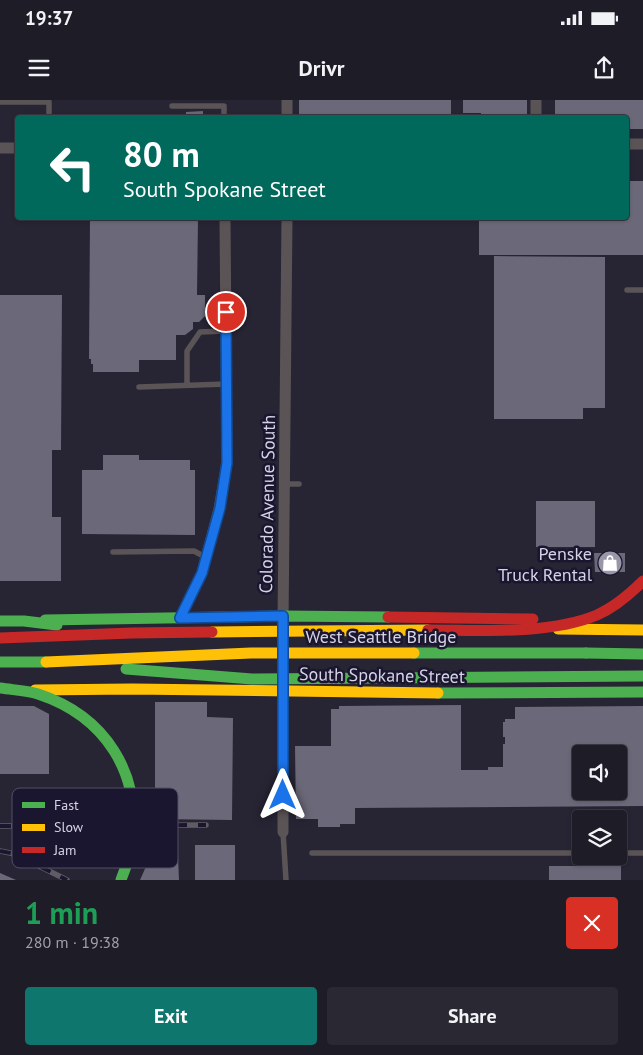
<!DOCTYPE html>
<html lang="en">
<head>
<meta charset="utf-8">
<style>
	:root { --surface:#1d1c27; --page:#2a2933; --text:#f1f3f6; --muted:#a0a1a7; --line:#3b3a44; --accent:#0f766e }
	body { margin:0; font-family:"PT Sans",sans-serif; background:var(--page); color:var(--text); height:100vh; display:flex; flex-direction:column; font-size:19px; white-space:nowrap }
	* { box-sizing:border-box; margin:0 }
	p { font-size:16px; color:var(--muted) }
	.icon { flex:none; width:28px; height:28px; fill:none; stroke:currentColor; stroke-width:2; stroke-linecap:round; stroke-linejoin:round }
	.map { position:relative; height:780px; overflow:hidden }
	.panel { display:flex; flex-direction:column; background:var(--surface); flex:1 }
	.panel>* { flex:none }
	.hud { position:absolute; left:15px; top:15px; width:614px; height:105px; border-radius:5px; box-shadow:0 1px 4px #0004,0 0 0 1px var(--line); background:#00695c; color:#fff; overflow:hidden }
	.fabs { position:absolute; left:572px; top:645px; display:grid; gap:10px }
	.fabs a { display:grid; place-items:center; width:55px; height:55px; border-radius:5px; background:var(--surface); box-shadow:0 1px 4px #0004,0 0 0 1px var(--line); font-size:25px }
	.pin { position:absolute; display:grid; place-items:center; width:42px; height:42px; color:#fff; margin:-21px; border:2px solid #fff; border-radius:50%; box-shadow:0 1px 5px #0007 }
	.me { position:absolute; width:55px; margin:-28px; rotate:0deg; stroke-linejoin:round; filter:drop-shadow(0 0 4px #0008) }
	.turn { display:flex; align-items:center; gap:18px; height:105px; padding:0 25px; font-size:22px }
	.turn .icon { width:65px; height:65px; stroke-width:2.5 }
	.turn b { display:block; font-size:35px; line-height:42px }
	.round { display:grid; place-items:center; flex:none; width:52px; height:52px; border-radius:5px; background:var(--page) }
	.headline { display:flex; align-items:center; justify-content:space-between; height:85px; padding:0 25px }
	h1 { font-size:30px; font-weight:800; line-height:38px; color:#1e9e55 }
	.cta { display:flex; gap:10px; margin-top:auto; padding:10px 25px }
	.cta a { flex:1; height:58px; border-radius:5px; background:var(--accent); color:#fff; font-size:20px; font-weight:800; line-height:58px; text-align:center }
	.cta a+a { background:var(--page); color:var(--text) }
	.status { display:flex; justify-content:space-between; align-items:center; height:35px; padding:0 25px; background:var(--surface); direction:ltr }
	.status svg { height:14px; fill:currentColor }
	header { display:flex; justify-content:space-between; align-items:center; height:65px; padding:0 25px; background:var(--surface); font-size:22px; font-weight:800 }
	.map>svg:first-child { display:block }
	.building { fill:#6b6979; fill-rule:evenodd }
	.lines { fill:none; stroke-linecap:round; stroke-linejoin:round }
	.lane { stroke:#5b5456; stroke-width:5.5 }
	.street { stroke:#5b5456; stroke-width:11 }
	.fast { stroke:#4caf50; stroke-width:11 }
	.slow { stroke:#ffc107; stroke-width:11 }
	.jam { stroke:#c62828; stroke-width:11 }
	.rail-casing { stroke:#615c63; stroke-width:5.5 }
	.rail { stroke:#1a162f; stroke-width:4; stroke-dasharray:11; stroke-linecap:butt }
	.fast-bridge { stroke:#4caf50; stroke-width:11 }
	.slow-bridge { stroke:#ffc107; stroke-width:11 }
	.jam-bridge { stroke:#c62828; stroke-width:11 }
	.route-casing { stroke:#114b97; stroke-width:12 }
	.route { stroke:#1a73e8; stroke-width:9 }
	.labels { text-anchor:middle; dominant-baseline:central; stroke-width:5; stroke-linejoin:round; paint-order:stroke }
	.street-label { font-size:18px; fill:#d5d3e5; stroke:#1a162f }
	.poi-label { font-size:18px; fill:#d5d3e5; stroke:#1a162f; text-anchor:end }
	.key { fill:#1a162f; stroke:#524f66; stroke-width:1 }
	.key-label { font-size:14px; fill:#d5d3e5 }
</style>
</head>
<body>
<div class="status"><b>19:37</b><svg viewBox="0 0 49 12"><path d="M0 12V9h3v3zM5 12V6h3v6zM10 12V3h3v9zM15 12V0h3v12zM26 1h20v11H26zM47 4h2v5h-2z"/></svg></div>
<header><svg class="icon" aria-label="menu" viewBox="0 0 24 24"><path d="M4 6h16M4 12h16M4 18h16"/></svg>Drivr<svg class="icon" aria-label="share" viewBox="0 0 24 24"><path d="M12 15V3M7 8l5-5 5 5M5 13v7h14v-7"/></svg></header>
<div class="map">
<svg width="643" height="780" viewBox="0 0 643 780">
	<rect width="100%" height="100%" fill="#272534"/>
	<path class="building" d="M299 0H451V18H299Z
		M463 0H527V18H481V13H463Z
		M555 0H643V29H626V18H555Z
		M203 11V18H186V12Z
		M626 81H643V155H479V118H626Z
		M90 118H198L197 195H205V216L199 222H193V229L185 235H176V260H139V272H93V264H91V259H89Z
		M494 156 605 157V308H583V319H494Z
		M0 195H62L61 350H52V417H61V481H0Z
		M103 355H139V360H190V370H195V435L82 434V370H103Z
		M536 401H595V447H536Z
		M594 453H625V472H595Z
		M155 602H207V617L233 618 232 720 155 719Z
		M461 605V670H488V667H503V644H505V637H503V622H505V619H515V607L643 606V706L355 708V724H340V727H318V719H296L295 646H331V609H339V606ZM581 654H619V691H581Z
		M0 606H34L49 614V674H0Z
		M152 740 171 741 178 755 179 780H140L148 762Z
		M195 745H235V780H195Z
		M549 766H621V780H549Z
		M0 773 16 780H0Z"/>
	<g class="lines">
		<path class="lane" d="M0 2H49V18
			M172 6H224V18
			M627 190H643
			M187 285V251L200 232 226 231
			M139 287 227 284
			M285 384H299
			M113 452 194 451 207 458
			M283 732 286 780
			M312 753H581
			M619 753H643"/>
		<path class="street" d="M287 0V18
			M536 0V18
			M626 44H643
			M0 48H18
			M180 518 202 473 219 409 227 363 225 118
			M283 523 287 118
			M283 732V549"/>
		<path class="fast" d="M45 520 283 516 388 517
			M586 553 643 554
			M0 562H46
			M383 578 643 576
			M438 593 643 592"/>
		<path class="slow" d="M558 529 643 530
			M35 590 132 589 438 593"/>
		<path class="jam" d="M388 517 533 519"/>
		<defs>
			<path id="rail" d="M0 726 206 725
				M0 751 15 754 67 780"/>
		</defs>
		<use href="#rail" class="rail-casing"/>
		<use href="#rail" class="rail"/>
		<path class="fast-bridge" d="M0 521H24L57 525
			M414 553H586
			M126 569 252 579 383 578
			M0 588C12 590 26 590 38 594 105 616 142 673 132 744 131 756 125 768 121 780"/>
		<path class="slow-bridge" d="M212 532 428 530
			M46 562 251 553H414"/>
		<path class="jam-bridge" d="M428 530C479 530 549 535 597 515 615 507 629 495 643 481
			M0 538 132 533 212 532"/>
	</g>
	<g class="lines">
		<defs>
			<path id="route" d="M226 212 227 363 220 408 202 473 180 518 283 516V695"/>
		</defs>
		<use href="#route" class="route-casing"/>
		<use href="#route" class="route"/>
	</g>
	<defs>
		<symbol id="shop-disc" viewBox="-11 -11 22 22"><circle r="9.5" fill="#9896a7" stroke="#1a162f"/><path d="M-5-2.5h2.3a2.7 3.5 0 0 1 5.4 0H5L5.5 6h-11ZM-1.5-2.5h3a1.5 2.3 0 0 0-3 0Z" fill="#fff"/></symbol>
	</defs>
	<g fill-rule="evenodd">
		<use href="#shop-disc" x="596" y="449" width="28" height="28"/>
	</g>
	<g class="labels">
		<g class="street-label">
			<text transform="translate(267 404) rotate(-89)">Colorado Avenue South</text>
			<text x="381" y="536">West Seattle Bridge</text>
			<text transform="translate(382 575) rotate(1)">South Spokane Street</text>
		</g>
		<g class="poi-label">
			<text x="592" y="453">Penske<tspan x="592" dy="21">Truck Rental</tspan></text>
		</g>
	</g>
	<rect x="12" y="688" width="166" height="80" rx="8" class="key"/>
	<rect x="22" y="702" width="23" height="6" fill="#4caf50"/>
	<rect x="22" y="724" width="23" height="7" fill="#ffc107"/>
	<rect x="22" y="747" width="23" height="6" fill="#c62828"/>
	<g class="key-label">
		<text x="54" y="710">Fast</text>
		<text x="54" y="732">Slow</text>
		<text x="54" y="755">Jam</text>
	</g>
</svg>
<div class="fabs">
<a><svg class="icon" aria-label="sound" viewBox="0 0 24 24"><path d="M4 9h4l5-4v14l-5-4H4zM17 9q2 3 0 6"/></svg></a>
<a><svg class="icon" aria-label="layers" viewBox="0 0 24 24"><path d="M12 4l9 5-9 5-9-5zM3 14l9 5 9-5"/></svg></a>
</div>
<div class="pin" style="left:226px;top:212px;background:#d93025"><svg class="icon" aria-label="arrive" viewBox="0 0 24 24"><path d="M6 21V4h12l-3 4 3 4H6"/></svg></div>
<svg class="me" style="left:283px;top:695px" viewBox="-20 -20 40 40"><path d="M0-17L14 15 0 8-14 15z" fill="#1a73e8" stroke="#fff" stroke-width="4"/></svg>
<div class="hud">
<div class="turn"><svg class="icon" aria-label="left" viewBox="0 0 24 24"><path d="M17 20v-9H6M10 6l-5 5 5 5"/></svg><div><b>80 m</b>South Spokane Street</div></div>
</div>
</div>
<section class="panel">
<div class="headline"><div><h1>1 min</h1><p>280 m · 19:38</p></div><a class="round" style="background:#d93025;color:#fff"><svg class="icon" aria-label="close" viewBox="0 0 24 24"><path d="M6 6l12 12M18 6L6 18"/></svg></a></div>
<div class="cta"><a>Exit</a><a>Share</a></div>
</section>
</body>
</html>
